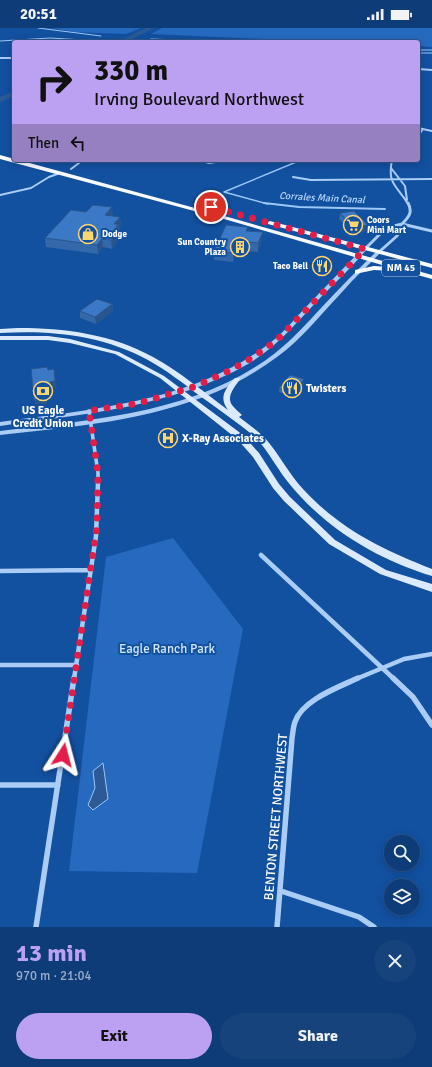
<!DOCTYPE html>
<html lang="en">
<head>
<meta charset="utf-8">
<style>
	:root { --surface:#0e3c78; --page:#17437d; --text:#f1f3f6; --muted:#9badc6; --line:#2e568a; --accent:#bca0f2 }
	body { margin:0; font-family:Signika,sans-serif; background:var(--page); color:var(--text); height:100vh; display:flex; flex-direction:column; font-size:15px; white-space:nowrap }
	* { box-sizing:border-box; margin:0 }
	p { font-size:13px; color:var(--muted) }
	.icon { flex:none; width:22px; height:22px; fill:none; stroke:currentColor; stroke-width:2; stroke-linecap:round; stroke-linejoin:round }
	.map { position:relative; height:899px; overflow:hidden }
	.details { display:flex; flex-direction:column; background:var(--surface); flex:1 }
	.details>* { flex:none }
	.guide { position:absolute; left:12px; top:12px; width:408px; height:122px; border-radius:4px; box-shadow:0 2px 10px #0003,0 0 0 1px var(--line); background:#bca0f2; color:#111; overflow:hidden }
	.tools { position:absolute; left:384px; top:807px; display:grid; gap:8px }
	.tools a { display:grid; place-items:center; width:36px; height:36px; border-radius:50%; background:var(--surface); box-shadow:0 2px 10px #0003,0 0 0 1px var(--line); font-size:20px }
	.pin { position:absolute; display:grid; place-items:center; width:34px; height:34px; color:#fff; margin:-17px; border:2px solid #fff; border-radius:50%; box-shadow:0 1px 4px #0007 }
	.me { position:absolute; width:44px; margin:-22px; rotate:9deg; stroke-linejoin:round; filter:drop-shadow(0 0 3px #0008) }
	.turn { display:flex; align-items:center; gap:14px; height:84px; padding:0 16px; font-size:18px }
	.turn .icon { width:52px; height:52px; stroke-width:2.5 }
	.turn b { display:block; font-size:28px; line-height:34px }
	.then { display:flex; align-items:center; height:38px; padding:0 16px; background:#0003; gap:8px; font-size:15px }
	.round { display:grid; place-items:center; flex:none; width:42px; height:42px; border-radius:21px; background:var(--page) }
	.overview { display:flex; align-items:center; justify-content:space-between; height:68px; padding:0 16px }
	h1 { font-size:24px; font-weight:800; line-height:30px; color:var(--accent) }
	.action { display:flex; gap:8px; margin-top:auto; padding:8px 16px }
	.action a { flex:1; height:46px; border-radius:24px; background:var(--accent); color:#111; font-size:16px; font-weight:800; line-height:46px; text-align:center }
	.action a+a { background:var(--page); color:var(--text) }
	.status { display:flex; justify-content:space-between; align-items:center; height:28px; padding:0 20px; background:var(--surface); direction:ltr }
	.status svg { height:11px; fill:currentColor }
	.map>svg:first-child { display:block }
	.green { fill:#256abf }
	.water { fill:#2d5a95; stroke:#9cc7f8 }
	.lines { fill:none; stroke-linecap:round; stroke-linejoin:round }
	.stream-far2 { stroke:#9cc7f8; stroke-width:1 }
	.stream-far1 { stroke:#9cc7f8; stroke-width:1.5 }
	.stream { stroke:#9cc7f8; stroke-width:2 }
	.river { fill:#2d5a95; fill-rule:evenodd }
	.minor-far4 { stroke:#aaccf5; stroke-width:2 }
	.minor-far3 { stroke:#aaccf5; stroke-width:3 }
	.minor-far2 { stroke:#aaccf5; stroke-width:3.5 }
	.minor-far1 { stroke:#aaccf5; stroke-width:4.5 }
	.minor { stroke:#aaccf5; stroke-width:5.5 }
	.tertiary { fill:#aaccf5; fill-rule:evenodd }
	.secondary { fill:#dbeafd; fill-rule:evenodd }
	.primary { fill:#f8fbff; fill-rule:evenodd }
	.wall { fill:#3368ab }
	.shaded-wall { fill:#29558b }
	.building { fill:#3b79c7; stroke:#29558b }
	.route { stroke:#e11d48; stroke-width:7; stroke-dasharray:0 12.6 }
	.labels { text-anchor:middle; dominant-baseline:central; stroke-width:4; stroke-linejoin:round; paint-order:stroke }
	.far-poi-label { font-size:9px; font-weight:bold; fill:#fff; stroke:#1250a0; text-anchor:start }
	.far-water-label { font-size:10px; font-style:italic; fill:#b7d6fb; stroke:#1250a0 }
	.shield { fill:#1250a0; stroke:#b8cae2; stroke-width:1 }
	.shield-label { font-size:10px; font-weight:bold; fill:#fff }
	.poi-label { font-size:11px; font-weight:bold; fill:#fff; stroke:#1250a0; text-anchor:start }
	.near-park-label { font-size:13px; fill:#d3e7fe; stroke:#1250a0 }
	.near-street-label { font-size:13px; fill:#fff; stroke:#1250a0 }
</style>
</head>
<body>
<div class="status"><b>20:51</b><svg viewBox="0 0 49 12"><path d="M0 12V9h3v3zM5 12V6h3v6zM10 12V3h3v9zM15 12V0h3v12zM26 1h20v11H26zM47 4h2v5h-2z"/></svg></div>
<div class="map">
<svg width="432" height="899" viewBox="0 0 432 899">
	<rect width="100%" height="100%" fill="#1250a0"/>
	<path class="green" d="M52 0H141L126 6 75 4Z
		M162 0H432V19L418 18V14L308 13 151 6Z
		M173 510 243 601 197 845 69 843 106 529Z"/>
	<path class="water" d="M103 735 108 771 93 782 88 777 95 760 93 743Z"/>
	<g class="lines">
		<path class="stream-far2" d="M38 0 101 8
			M151 11 234 14
			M0 13 50 10 101 13
			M418 22H432
			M418 25H432"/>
		<path class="stream-far1" d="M268 176 224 164 301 132"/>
		<path class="stream" d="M264 175 299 179 385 181"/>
		<path class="river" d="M146 0H154L126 14H118Z
			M14 63V68L0 74V69Z"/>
		<path class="minor-far4" d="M0 30H12
			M13 36 12 29 14 25
			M418 41 432 42
			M418 100 432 103
			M418 108 423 101
			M199 132 209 135 229 132
			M392 132C387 157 397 157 408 176
			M391 140 405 158 407 172
			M71 141 83 132
			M293 149 311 152 432 151
			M0 167 31 160 49 149 60 145"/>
		<path class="minor-far3" d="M402 196C409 189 413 184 408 175
			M402 196 432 203
			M365 221 386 200 402 196
			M379 224 397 208 402 196"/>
		<path class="minor-far2" d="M89 383 98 445V455"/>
		<path class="minor-far1" d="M261 527 394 651
			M0 543 91 542
			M0 637H77
			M74 651 96 508 98 454
			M356 651 404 631 432 626"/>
		<path class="minor" d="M393 650 413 669 432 697
			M0 757H58
			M281 863 359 889 374 899
			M36 899 74 650
			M277 899 292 710C293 705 293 699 295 694 302 672 339 659 358 650"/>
		<path class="tertiary" d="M363 220 367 221C353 238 337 253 321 269 298 293 277 319 248 336 172 379 84 386 0 398V394C94 381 198 374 275 311 286 302 296 289 306 279 325 259 344 240 363 220Z
			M377 223 381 224C369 237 355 249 343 263 322 285 302 311 277 329 258 343 238 355 216 364 148 393 72 399 0 407V403C93 392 197 385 274 326 292 312 307 295 322 279 340 260 358 241 377 223Z"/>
		<path class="secondary" d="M18 300C64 300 112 306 153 329 180 344 204 364 228 382 218 369 226 360 235 350H239L240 351C235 359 226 368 232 377 235 381 239 384 242 387L239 389C248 396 257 402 265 410 279 426 289 446 303 461 341 502 382 521 432 541V548C379 532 328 502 292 459 278 443 269 423 254 408 237 394 218 381 200 368 183 355 166 342 148 332 102 307 51 302 0 305V301Z
			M0 308H48L70 311 119 324 164 348 243 407 259 425 279 456 290 469 335 512 386 542 432 556V564L380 546 329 516 284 473 273 460 253 429 237 411 160 350 115 326 70 315 48 312H0Z"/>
		<path class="primary" d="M0 127 228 189 432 247V251L392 240V243L374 242 355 246V242L374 238 389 239 224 191 0 131Z
			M270 193 432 236V240L268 196V194Z"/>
	</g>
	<path class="wall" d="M112 179V188L120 189 121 197 119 200H120L121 209 112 221 103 219 98 226 46 219 45 210 86 184Z
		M340 185 367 203 353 205 339 191Z
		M247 203 262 212 258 224 238 222 233 234 214 232V223Z
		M331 231 330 235 322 244 313 241V237Z
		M112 276 113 283 96 296 80 290V283Z
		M304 351V356L294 369 279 364V360Z"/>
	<path class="shaded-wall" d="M112 179 113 187 106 195 105 187Z
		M120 189 121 197 119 200V202L120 200 121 209 112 221 111 212 114 196Z
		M368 197 367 203 353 205V199Z
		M263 204 262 212 258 224V215Z
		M102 211 103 219 98 226 97 217Z
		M238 213V222L233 234V225Z
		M331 231 330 235 322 244V239Z
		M112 276 113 283 96 296 95 289Z
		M54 341 57 360 51 361 52 365 46 366 47 377 36 379 34 372 44 359 50 354Z
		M304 351V356L294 369V364Z"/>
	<path class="building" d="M93 177 112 179 105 187 120 189 114 196H118L116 200H120L111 212 102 211 97 217 45 210 71 182 86 184Z
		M354 183 368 197 353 199 340 185Z
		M226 197 248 199 246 203 263 204 258 215 238 213 233 225 214 223Z
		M322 228 331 231 322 239 313 237Z
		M97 271 112 276 95 289 80 283Z
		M47 339 48 342 54 341 55 353 50 354V358L44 359 45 370 34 372 31 341Z
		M290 347 304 351 294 364 279 360Z"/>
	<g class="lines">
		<path class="route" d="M63 727 97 498 98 445 89 383 139 375 193 359 225 345 252 330 277 312 365 221 211 179"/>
	</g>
	<defs>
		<symbol id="supermarket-ring" viewBox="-11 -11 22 22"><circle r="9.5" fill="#1250a0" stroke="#ffd56e" stroke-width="1.5"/><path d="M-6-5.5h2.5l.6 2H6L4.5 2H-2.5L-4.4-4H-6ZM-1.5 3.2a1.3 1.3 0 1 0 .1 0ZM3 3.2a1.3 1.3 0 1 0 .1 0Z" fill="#ffd56e"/></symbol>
		<symbol id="shop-ring" viewBox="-11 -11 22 22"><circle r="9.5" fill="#1250a0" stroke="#ffd56e" stroke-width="1.5"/><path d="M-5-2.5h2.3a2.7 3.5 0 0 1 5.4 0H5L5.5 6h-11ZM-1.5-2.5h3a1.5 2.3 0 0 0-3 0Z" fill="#ffd56e"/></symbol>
		<symbol id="building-ring" viewBox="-11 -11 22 22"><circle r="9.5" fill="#1250a0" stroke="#ffd56e" stroke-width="1.5"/><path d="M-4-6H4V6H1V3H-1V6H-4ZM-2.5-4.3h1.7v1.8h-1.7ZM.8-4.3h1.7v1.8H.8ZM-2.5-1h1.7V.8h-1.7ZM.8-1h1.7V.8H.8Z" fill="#ffd56e"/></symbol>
		<symbol id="restaurant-ring" viewBox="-11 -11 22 22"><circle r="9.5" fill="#1250a0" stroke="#ffd56e" stroke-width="1.5"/><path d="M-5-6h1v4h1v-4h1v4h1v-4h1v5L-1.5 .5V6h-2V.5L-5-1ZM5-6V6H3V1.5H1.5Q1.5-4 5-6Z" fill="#ffd56e"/></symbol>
		<symbol id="bank-ring" viewBox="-11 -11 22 22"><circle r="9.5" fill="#1250a0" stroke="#ffd56e" stroke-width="1.5"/><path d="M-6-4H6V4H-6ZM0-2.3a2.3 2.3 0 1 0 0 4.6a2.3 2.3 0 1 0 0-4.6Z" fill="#ffd56e"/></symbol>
		<symbol id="hospital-ring" viewBox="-11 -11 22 22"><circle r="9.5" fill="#1250a0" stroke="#ffd56e" stroke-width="1.5"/><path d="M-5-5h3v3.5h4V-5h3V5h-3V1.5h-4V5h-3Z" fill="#ffd56e"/></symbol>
	</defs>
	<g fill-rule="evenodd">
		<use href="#supermarket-ring" x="342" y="186" width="22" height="22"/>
		<use href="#shop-ring" x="77" y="195" width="22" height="22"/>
		<use href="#building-ring" x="229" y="208" width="22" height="22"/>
		<use href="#restaurant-ring" x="311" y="227" width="22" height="22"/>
		<use href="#restaurant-ring" x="281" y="349" width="22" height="22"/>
		<use href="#bank-ring" x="32" y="352" width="22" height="22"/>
		<use href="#hospital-ring" x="157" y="399" width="22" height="22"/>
	</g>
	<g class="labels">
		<g class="far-poi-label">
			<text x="367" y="192">Coors<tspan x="367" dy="10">Mini Mart</tspan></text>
			<text x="102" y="206">Dodge</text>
			<text x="226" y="214" text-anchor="end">Sun Country<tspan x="226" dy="10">Plaza</tspan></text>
			<text x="308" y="238" text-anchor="end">Taco Bell</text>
		</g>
		<g class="far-water-label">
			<text transform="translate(322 170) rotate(3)">Corrales Main Canal</text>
		</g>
		<rect class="shield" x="382" y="232" width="38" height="16" rx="3"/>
		<g class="shield-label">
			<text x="401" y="240">NM 45</text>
		</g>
		<g class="poi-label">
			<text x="306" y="360">Twisters</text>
			<text x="43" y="382" text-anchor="middle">US Eagle<tspan x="43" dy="13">Credit Union</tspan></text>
			<text x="182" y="410">X-Ray Associates</text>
		</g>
		<g class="near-park-label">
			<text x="167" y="621">Eagle Ranch Park</text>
		</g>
		<g class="near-street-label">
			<text transform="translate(276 789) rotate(-85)">BENTON STREET NORTHWEST</text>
		</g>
	</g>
</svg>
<div class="tools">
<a><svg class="icon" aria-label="search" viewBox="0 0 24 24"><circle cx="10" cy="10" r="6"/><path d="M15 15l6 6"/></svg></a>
<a><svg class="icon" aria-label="layers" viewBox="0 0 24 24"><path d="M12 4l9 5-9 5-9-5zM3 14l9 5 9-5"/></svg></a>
</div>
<div class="pin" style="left:211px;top:179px;background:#d93025"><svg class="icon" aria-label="arrive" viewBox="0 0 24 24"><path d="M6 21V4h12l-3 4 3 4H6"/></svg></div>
<svg class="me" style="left:63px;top:727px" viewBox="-20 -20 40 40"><path d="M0-17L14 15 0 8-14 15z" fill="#e11d48" stroke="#fff" stroke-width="4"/></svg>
<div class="guide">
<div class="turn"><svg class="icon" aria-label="right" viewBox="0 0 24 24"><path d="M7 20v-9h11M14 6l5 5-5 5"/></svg><div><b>330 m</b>Irving Boulevard Northwest</div></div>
<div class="then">Then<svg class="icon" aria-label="left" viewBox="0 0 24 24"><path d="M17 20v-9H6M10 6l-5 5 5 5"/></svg></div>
</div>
</div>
<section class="details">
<div class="overview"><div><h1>13 min</h1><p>970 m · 21:04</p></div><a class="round"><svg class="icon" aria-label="close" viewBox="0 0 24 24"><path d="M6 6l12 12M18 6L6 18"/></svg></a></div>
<div class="action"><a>Exit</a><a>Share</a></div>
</section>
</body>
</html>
